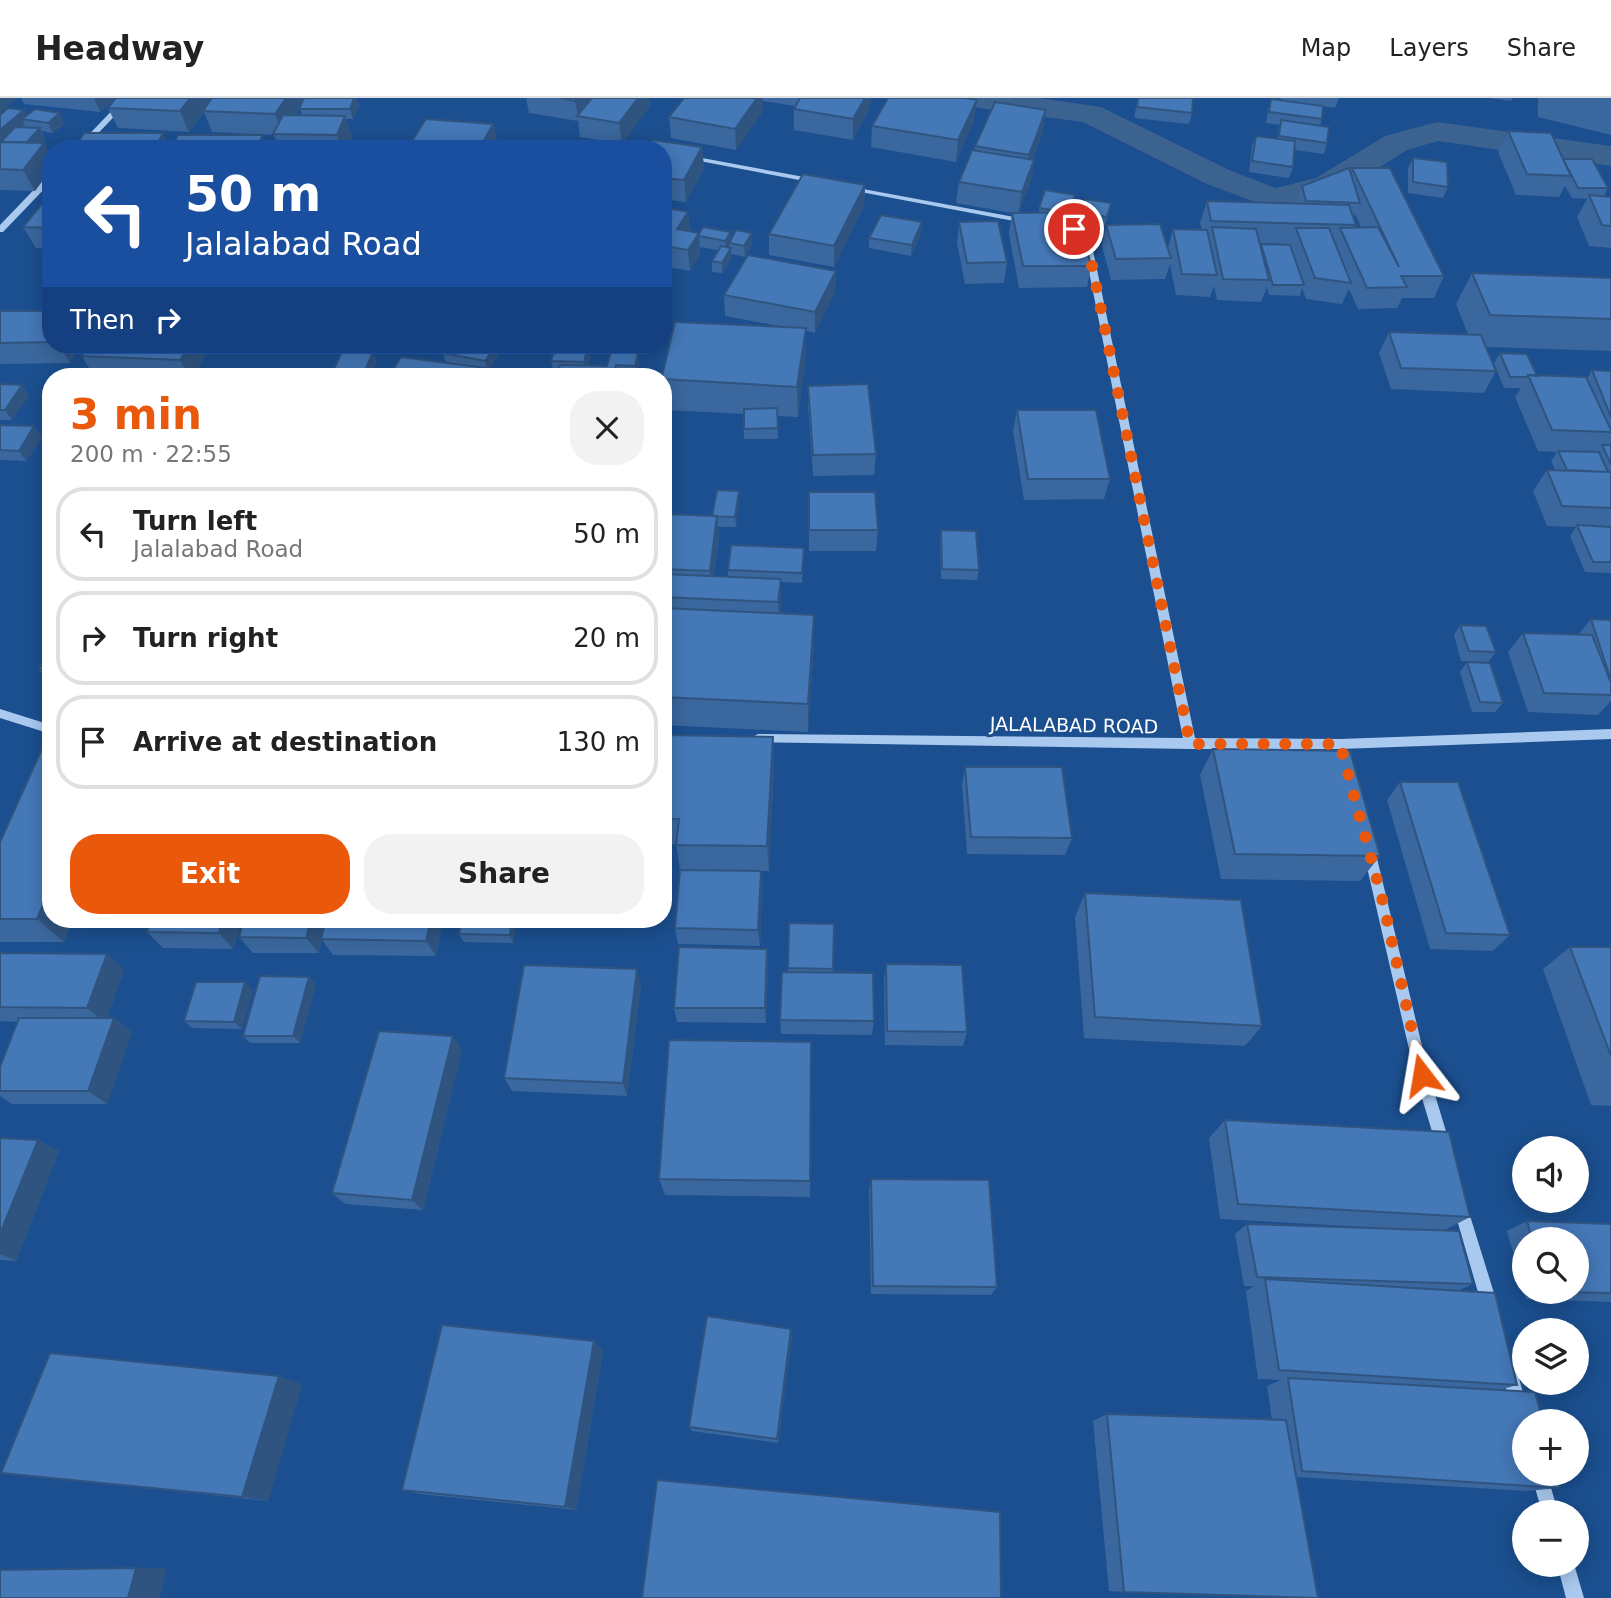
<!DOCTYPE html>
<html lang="en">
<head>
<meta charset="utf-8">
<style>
	:root { --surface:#fff; --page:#f2f2f2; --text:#222; --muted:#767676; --line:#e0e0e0; --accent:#ea580c }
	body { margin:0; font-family:"DejaVu Sans",sans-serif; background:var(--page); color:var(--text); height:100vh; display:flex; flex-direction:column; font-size:26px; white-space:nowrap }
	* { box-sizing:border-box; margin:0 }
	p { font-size:23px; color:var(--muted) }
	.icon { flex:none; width:38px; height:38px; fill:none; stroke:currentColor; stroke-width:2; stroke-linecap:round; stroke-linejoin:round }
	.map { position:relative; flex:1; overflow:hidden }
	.panel { position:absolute; left:42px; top:270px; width:630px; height:560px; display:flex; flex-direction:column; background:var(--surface); border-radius:28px; box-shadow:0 4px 18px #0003 }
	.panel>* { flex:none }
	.banner { position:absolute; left:42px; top:42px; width:630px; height:214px; border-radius:28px; box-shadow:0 4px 18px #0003; background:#1a4fa0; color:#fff; overflow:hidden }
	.buttons { position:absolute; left:1512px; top:1038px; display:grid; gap:14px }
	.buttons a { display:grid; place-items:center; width:77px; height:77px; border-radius:50%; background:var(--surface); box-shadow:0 4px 18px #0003; font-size:35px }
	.pin { position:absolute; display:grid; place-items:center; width:60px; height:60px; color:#fff; margin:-30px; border:4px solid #fff; border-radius:50%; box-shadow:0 2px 7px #0007 }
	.me { position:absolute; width:77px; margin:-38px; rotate:346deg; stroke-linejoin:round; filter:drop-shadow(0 0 5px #0008) }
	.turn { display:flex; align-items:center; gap:24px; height:147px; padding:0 28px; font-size:32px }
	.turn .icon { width:91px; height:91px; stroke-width:2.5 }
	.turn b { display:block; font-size:49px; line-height:60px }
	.then { display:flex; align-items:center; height:66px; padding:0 28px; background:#0003; gap:14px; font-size:26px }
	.round { display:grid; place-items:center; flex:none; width:74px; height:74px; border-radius:28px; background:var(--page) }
	.overview { display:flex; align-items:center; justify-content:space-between; height:119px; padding:0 28px }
	h1 { font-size:42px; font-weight:800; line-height:52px; color:var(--accent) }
	.primary-button { display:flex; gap:14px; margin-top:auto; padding:14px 28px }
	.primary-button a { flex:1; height:80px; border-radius:28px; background:var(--accent); color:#fff; font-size:28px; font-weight:800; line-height:80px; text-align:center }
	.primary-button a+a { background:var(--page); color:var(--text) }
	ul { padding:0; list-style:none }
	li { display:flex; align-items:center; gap:21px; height:94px; margin:0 14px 10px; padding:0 14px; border:4px solid var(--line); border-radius:28px }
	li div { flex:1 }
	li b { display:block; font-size:26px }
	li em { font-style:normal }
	header { display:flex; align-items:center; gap:42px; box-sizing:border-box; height:98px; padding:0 35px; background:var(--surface); border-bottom:2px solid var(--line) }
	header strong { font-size:33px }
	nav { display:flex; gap:38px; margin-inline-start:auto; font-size:24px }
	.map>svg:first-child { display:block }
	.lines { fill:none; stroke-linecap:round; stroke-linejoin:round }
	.canal { fill:#3c6290; fill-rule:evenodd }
	.minor { fill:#a9c9ee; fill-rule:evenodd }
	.wall { fill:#3a679d; fill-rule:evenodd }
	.shaded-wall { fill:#305480 }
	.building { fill:#4478b7; stroke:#305480; stroke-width:2 }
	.route { stroke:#ea580c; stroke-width:12; stroke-dasharray:0 21.6 }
	.labels { text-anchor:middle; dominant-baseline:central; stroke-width:6; stroke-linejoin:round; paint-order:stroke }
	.street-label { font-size:19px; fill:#fff; stroke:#1b4f8f }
</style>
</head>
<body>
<header>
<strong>Headway</strong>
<nav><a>Map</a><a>Layers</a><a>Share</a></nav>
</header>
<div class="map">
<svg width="1611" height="1500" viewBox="0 0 1611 1500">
	<rect width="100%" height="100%" fill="#1b4f8f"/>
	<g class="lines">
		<path class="canal" d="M956 0H1039L1101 9 1229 72 1276 90 1316 80 1385 38 1437 24 1611 48V68L1438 43 1407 52 1340 94 1274 111 1207 86 1083 24 971 9 960 6Z"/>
		<path class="minor" d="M124 0H132L83 51H75Z
			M686 57 815 81 819 83 815 85 689 61H686Z
			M48 77H51V84L3 134H0V127Z
			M847 88 1025 121 1029 123 1025 125 850 92 846 90Z
			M1071 129H1077L1091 143 1195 640 1340 641 1611 631V641L1340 651H1190L754 644 752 641 754 638 758 636 1183 640 1083 144 1071 133Z
			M0 611 51 627V636L0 620Z
			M1369 747 1373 748 1375 752 1429 977 1451 1050 1449 1055 1444 1057 1439 1055 1437 1050 1415 977 1363 752 1365 748Z
			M1460 1101 1465 1103 1467 1108 1498 1208 1495 1213 1490 1216 1485 1213 1482 1208 1453 1108 1455 1103Z
			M1509 1265 1515 1267 1517 1273 1531 1323H1524V1334L1518 1332 1516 1326 1501 1273 1503 1267Z
			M1531 1376H1547L1558 1414H1542Z
			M1557 1466H1574L1584 1500H1566Z"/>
	</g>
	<path class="wall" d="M21 0H114L100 14 24 6Z
		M116 0H356L359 8 353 21H346L352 39 347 51H279L274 37 212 34 204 14 189 34 118 30 108 10ZM300 10 302 18H295Z
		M526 0H649L650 8 623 44 648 48 702 49 704 70 686 104 663 101V51L618 45 580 39 578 23 529 15Z
		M684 0H871L870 10 853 42 794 32V11L795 8 763 3V13L736 52 671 40 669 19Z
		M1138 0 1192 15 1189 26 1134 20Z
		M1281 0H1339L1335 10 1323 8 1322 21 1320 27 1327 45 1324 56 1295 52 1293 69 1289 80 1249 74 1252 48 1256 38 1277 41 1280 27 1266 25 1268 12 1271 1 1281 2Z
		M1489 0H1513L1511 3Z
		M1538 0H1611V37L1538 19Z
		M0 17H26L65 26 53 35 41 33 45 41 42 45 51 58V71L35 93 0 92Z
		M974 23 956 64 871 49 872 28Z
		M493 26 498 47 496 51H393H414L412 43Z
		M1043 33 1032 62H1034L1031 83 1019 114H1039V110L1073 108 1071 114 1079 119 1080 115 1109 116 1104 130 1081 126 1091 168 1087 189 1019 190 1009 136 1012 115 956 105 959 84 974 53 975 48Z
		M1508 33 1563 61 1608 90 1604 98 1611 99V150L1589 148 1577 119 1587 101 1572 100 1565 88 1559 99 1516 97 1498 54Z
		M1413 60 1448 89 1443 100 1408 95V70Z
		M1352 70 1444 178 1434 200H1402L1397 210 1358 211 1349 191 1342 206 1306 201 1302 190 1300 198 1269 197 1267 189 1261 204 1217 202 1214 188 1210 199 1176 197 1170 166 1165 181 1111 182 1102 148 1106 127 1168 150 1173 131 1202 132 1200 125 1207 103 1296 106 1302 88 1350 74ZM1355 116 1361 129H1355L1356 127 1354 120ZM1260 145 1289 146H1261L1260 148Z
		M865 87 864 108 834 169 769 157V136Z
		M51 95V151L36 150 23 129Z
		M663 109 688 114 690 134 699 135 731 134V140L752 146 745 159 731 156V161L722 175 712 174V163L718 152 700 149V156L690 173 668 169 663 176Z
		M922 124 921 135 911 158 869 150V140Z
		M959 124 1007 164 1004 185 965 186 957 145Z
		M836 173 835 194 815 235 806 233V261L798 319 777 318 778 341H744V316L665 312 663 298V278L785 229 725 218 724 197Z
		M1472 175 1611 180V253L1486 249 1496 273 1484 295 1391 291 1379 255 1389 234 1468 236 1456 206Z
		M0 213H51V247H80L70 265 0 266Z
		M89 247H211L194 278H94L82 258Z
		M449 247H499L501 253 490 270 502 272 504 278H389L446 265 443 255Z
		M588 247 590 257 588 268H607L638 255 639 265 637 278H557L558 274H554L551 263Z
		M373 254 376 264 371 278H333L332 276Z
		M1500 255 1537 278 1587 281 1592 272 1611 273V475L1585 474 1570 438 1576 429 1547 428 1533 393 1547 372H1555L1551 363 1557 354 1538 353 1515 299 1521 290H1504L1494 265Z
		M0 286 29 297 12 322H0Z
		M808 288 876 356 874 377 813 378 808 309Z
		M1017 312 1110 381 1104 401 1024 402 1013 333Z
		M0 327 42 339 26 363 0 362Z
		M739 393V404L736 429H718L719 438 714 478 728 479V472L804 450 802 485 781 484V501L780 515 814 517V545L808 634 663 627V416L712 418Z
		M809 394 878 432 876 453H809Z
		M941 432 979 472 977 482 941 481 940 442Z
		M1591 521 1611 522V603L1598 617 1528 614 1508 554 1523 535 1578 537Z
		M1460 527 1496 554 1488 564 1461 563 1454 537Z
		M51 547V586L39 572Z
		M1467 564 1503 605 1495 614H1472L1460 574Z
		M663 637 773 639 774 666 769 773H761L762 789 760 848 678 846 675 830 680 772 676 746H663Z
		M1213 651 1380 758 1360 783 1221 781 1200 677Z
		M965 669 1072 740 1065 757 967 756 962 687Z
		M1400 684 1510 837 1493 853 1430 851 1387 702Z
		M0 744 51 821H74L64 844H0Z
		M1085 795 1262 928 1245 948 1084 940 1075 819Z
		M151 821H242L233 851 163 850 147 834Z
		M443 821 436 858 333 857 322 842 319 855H253L239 839Z
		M462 821H517L513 845 464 844 459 836Z
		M556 821H658L657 827 558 826Z
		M789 825 834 826 833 874 874 923 872 937 781 936 780 922 788 874Z
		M1570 849H1611V1008L1591 1007 1543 871Z
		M767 851 768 866 766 925 677 924 674 910Z
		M0 855 107 856 124 872 107 920H114L132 934 107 1006H12L0 998V969L18 924 0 923Z
		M886 866 967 934 963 948 885 947 884 881Z
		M316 886 300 945H250L243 938Z
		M641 886 627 998 512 993 504 980Z
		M253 892 242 931 192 930 184 923Z
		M811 944 810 1099 665 1097 659 1081Z
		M462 952 423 1112 345 1106 332 1095Z
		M1225 1022 1470 1119 1443 1133 1473 1186 1457 1193 1517 1287 1500 1292 1560 1390 1526 1393 1297 1379 1124 1494 1109 1493 1093 1323 1107 1316 1272 1322 1267 1288 1281 1282 1258 1281 1246 1193 1254 1188H1244L1235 1136 1247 1126 1439 1133 1220 1121 1209 1040Z
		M0 1040 38 1042 59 1053 16 1163 0 1162Z
		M871 1081 997 1189 991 1197 871 1196 869 1092Z
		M1527 1123 1611 1126V1204L1526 1201 1507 1133ZM1524 1141H1577V1194H1524Z
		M792 1238 778 1345 692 1333 689 1329Z
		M603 1253 576 1412 420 1396 402 1392Z
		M302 1286 268 1403 1 1375Z"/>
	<path class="shaded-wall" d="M0 0H18L0 15Z
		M94 0H114L100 14Z
		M190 0H214L189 34 180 13Z
		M286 0H306L283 37 275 16Z
		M354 0H356L359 8 353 21 350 11Z
		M577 0H597L578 18 575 3Z
		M638 0H649L650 8 622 46 619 25Z
		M757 0H763V13L736 52 735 31Z
		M865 0H871L870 10 853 42V21Z
		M977 2 974 23 956 64 958 42Z
		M24 12 28 22 22 21 25 26 0 48V32Z
		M1046 12 1043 33 1025 78 1029 57Z
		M60 15 65 26 53 35 48 25Z
		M345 18 352 39 347 51H341L337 37Z
		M493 26 498 47 496 51H481V48Z
		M40 30 45 41 28 61 22 50Z
		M163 35 170 51H155Z
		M263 37 268 51H256Z
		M44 45 51 58V71L35 93 23 72Z
		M702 49 704 70 686 104 684 82Z
		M1034 62 1031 83 1018 116 1022 94Z
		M865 87 864 108 834 169V148Z
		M688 114 690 135 677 131Z
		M922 124 921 135 911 158 912 147Z
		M731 134 732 145H729V149L726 154 725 143Z
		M699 135 700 156 690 173 688 152Z
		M752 135V146L745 159 744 148Z
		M666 148 668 169 663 176V152Z
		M731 150V161L722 175V165Z
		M836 173 835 194 815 235V214Z
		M806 230V261L798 319 797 289Z
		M59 247H80L70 265Z
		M189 247H211L194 278H189L180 262Z
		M496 247H499L501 253 488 273 485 263Z
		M588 247 590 257 586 275 584 264Z
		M373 254 376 264 371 278H363Z
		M638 255 639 265 637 278 635 268Z
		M616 267 617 278H613Z
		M22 287 29 297 12 322 5 312Z
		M34 328 42 339 26 363 19 353Z
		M739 393V404L736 429 735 419Z
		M717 418 719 438 712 494 710 473Z
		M781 481V501L779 524 778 504Z
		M814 517V545L808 634V606Z
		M773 639 774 666 769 773 767 748Z
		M761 773 762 789 760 848 758 832Z
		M51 788V821H74L64 844 37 821Z
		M223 821H242L233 851 219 835Z
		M311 821H328L319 855 306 840Z
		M431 821H443L436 858 426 843Z
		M512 821H517L513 845 510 837Z
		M767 851 768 866 766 925 765 910Z
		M107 856 124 872 105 925 87 910Z
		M637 871 641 886 627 998 623 985Z
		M309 879 316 886 300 945 293 938Z
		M245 884 253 892 242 931 234 924Z
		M114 920 132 934 107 1006 88 993Z
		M453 938 462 952 423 1112 412 1102Z
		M38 1042 59 1053 16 1163 0 1156V1136Z
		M791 1231 792 1238 778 1345 777 1341Z
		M594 1243 603 1253 576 1412 565 1409Z
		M279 1278 302 1286 268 1403 242 1399Z
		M136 1470H167L160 1500H128Z"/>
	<path class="building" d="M116 0H190L180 13 108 10Z
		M212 0H286L275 16 203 13Z
		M304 0H354L350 11H299Z
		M560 0H577L575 3Z
		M592 0H638L619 25 577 18Z
		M684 0H757L735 31 669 19Z
		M800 0H865L853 21 794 11Z
		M888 0H965L977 2 958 42 872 28Z
		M1138 0H1193L1192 15 1137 9Z
		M1271 1 1323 8 1322 21 1269 14Z
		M995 4 1046 12 1029 57 975 48Z
		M8 10 24 12 0 32V17Z
		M35 11 60 15 48 25 22 21Z
		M283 17 345 18 337 37 273 36Z
		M426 21 493 26 481 48 412 43Z
		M1281 22 1329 29 1327 45 1279 38Z
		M15 29 40 30 27 44H1Z
		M1508 33 1551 35 1571 78 1527 76Z
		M84 35H163L155 51H74Z
		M178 37H263L256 51H171Z
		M1256 38 1295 43 1293 69 1252 63Z
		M652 42 702 49 684 82 663 80V51H647Z
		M619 43 648 48 647 51H614Z
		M0 44 44 45 23 72 0 71Z
		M972 52 1034 62 1022 94 959 84Z
		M1413 60 1447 64 1448 89 1413 84Z
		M1563 61H1592L1608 90H1578Z
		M1349 70 1360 105 1306 103 1302 88Z
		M1352 70H1390L1444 178H1401L1407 189 1367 190 1340 130 1378 129 1399 169Z
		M803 76 865 87 834 148 769 136Z
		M1045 92 1075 97 1069 114H1063L1039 110Z
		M51 95V130L23 129Z
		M1589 97 1611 99V128L1602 127Z
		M1085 101 1111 105 1107 119 1080 115Z
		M1207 103 1349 107 1356 127 1211 123Z
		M663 109 688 114 677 131 699 135 688 152 666 148 663 152Z
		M1078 114 1091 168H1023L1012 115Z
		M881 117 922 124 912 147 869 140Z
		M998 123 1007 164 967 165 959 124Z
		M1160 126 1171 160 1116 161 1106 127Z
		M703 129 731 134 725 143 699 138V136Z
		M1212 129 1256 131 1269 182 1223 181Z
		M1296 130H1329L1351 185 1315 180Z
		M1173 131 1207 132 1217 177 1182 176Z
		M736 132 752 135 744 148 729 145Z
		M1261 146 1290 147 1304 187H1273Z
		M721 148 731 150 722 165 712 163Z
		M748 157 836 173 815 214 724 197Z
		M1472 175 1611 180V221L1490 217Z
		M0 213H51V244L0 245Z
		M675 224 806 230 797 289 663 281V278H662Z
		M1389 234 1481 237 1496 273 1401 270Z
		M89 247H189L180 262 82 258Z
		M449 247H496L485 263 443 255Z
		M556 247H588L584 264 551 263Z
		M342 253 373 254 363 277 332 276Z
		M611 254 638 255 635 268 616 267 613 278H557L560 267 607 268Z
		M1500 255 1527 256 1537 278 1528 277 1527 279H1510Z
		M401 259 502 272 499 278H389Z
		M1592 272 1611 273V319Z
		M274 275V278H258L259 276Z
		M1528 277 1586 279 1611 332V334L1552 332Z
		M0 286 22 287 5 312H0Z
		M868 286 876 356 813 357 808 288Z
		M777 310 778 330 744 331V311Z
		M1017 312H1096L1110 381H1028Z
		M0 327 34 328 19 353 0 352Z
		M1602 347H1611V366Z
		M1558 353 1599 354 1608 374 1567 372Z
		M1547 372 1611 374V410L1562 408Z
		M717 392 739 393 735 419 712 418Z
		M809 394H875L878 432H809Z
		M663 416 717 418 710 473 663 471Z
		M1577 427 1611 429V464H1593Z
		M941 432 976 433 979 472 942 471Z
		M731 447 804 450 802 475 728 472Z
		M663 476 781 481 778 504 663 499Z
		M663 510 814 517 808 606 663 599Z
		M1591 521 1611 522V579H1610Z
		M1460 527 1486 528 1496 554 1469 553Z
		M1523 535 1592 537 1611 585V597L1544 595Z
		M51 547V572H39Z
		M1467 564 1490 565 1503 605 1480 604Z
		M51 631V788L37 821H0V744Z
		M663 637 773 639 767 748 676 747 679 721H663Z
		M1213 651 1350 653 1380 758 1235 756Z
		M965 669H1062L1072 740 971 739Z
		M1400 684H1458L1510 837 1446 835Z
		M680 772 761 773 758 832 675 830Z
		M1085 795 1241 802 1262 928 1095 919Z
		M151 821H223L219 835 147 834Z
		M244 821H311L306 840 239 839Z
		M326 821H431L426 843 321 841Z
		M462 821H512L510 837 459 836Z
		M789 825 834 826 833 871 788 870Z
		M679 849 767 851 765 910H674Z
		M1570 849H1611V958Z
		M0 855 107 856 87 910 0 909Z
		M886 866 962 867 967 934 887 933Z
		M524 867 637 871 623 985 504 980Z
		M782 874 873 875 874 923 780 922Z
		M260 878 309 879 293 938H243Z
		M196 884H245L234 924 184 923Z
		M19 920H114L88 993H0V969Z
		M379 933 453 938 412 1102 332 1095Z
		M669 942 811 944 810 1083 659 1081Z
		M1225 1022 1449 1034 1470 1119 1238 1106Z
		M0 1040 38 1042 0 1136Z
		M871 1081 989 1082 997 1189 873 1188Z
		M1527 1123 1611 1126V1195L1564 1194H1577V1141H1532Z
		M1247 1126 1459 1133 1473 1186 1257 1179Z
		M1265 1181 1495 1195 1517 1287 1279 1272Z
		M707 1218 791 1231 777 1341 689 1329Z
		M442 1227 594 1243 565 1409 402 1392Z
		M50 1255 279 1278 242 1399 1 1375Z
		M1288 1280 1535 1294 1543 1323H1524V1376H1556L1560 1390 1302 1373Z
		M1107 1316 1286 1322 1318 1500 1124 1494Z
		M657 1382 1000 1414 1001 1500H642Z
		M136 1470 128 1500H0V1472Z"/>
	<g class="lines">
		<path class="route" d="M1074 131 1087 143 1190 646H1340L1383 804 1422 977"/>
	</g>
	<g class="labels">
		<g class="street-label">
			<text transform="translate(1074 627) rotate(1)">JALALABAD ROAD</text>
		</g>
	</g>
</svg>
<div class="buttons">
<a><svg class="icon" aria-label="sound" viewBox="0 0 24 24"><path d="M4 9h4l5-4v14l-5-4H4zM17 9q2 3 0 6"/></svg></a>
<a><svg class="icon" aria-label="search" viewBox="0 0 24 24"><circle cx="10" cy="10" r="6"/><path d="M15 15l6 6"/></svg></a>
<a><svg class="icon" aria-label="layers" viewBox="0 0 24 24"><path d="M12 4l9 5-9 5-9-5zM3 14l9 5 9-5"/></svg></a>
<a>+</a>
<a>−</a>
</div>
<div class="pin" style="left:1074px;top:131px;background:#d93025"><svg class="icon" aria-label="arrive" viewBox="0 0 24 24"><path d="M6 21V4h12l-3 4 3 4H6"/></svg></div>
<svg class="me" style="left:1422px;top:977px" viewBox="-20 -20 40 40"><path d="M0-17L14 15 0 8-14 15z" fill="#ea580c" stroke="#fff" stroke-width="4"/></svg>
<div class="banner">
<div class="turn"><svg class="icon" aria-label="left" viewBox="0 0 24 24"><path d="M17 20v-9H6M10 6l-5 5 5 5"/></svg><div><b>50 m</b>Jalalabad Road</div></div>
<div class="then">Then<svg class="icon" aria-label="right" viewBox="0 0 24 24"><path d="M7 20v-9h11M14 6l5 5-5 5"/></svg></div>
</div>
<section class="panel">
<div class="overview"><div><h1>3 min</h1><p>200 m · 22:55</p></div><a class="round"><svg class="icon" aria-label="close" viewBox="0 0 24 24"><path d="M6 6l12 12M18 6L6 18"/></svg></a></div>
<ul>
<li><svg class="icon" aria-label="left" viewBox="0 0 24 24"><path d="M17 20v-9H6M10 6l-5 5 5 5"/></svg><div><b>Turn left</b><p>Jalalabad Road</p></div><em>50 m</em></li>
<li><svg class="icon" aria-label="right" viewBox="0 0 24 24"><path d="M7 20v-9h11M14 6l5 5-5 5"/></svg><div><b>Turn right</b></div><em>20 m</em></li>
<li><svg class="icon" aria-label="arrive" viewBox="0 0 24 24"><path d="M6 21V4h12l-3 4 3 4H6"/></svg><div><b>Arrive at destination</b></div><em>130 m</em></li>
</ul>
<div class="primary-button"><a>Exit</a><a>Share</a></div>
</section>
</div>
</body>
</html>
